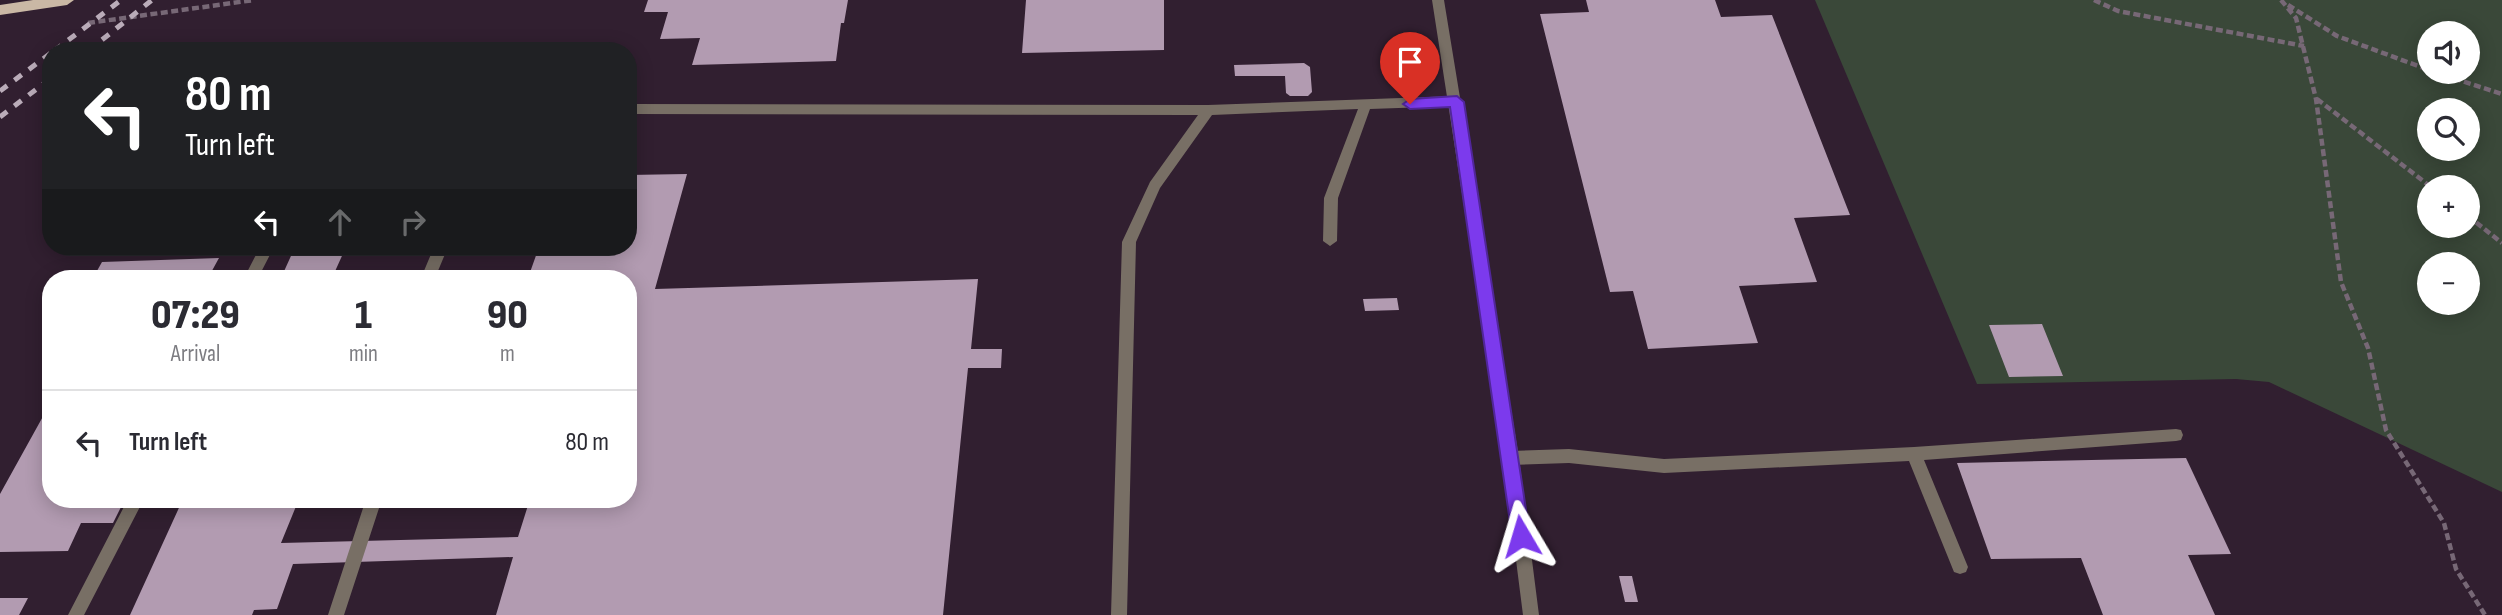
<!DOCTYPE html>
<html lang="en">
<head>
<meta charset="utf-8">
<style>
	:root { --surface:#fff; --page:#f7f7f7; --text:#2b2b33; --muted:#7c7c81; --line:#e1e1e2 }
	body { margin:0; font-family:"Sofia Sans Condensed",sans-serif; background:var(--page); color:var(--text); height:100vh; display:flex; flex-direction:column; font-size:26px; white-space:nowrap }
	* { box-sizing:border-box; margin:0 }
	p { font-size:23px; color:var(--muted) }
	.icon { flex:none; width:38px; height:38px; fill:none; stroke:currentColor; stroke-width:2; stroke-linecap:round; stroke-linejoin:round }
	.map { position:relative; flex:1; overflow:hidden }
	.details { position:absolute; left:42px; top:270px; width:595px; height:238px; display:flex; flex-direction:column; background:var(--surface); border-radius:28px; box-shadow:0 4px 18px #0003 }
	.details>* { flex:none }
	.banner { position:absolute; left:42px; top:42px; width:595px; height:214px; border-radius:28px; box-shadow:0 4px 18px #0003; background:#202124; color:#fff; overflow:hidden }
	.fabs { position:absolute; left:2417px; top:21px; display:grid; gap:14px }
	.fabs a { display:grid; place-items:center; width:63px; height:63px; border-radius:50%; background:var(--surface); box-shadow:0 4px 18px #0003; font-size:35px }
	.pin { position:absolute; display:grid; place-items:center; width:60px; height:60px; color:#fff; margin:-72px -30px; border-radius:50% 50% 50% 0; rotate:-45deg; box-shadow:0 0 7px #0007 }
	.pin .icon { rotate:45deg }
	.me { position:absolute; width:77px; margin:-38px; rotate:353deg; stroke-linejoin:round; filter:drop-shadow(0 0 5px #0008) }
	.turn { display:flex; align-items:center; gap:24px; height:147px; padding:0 28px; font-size:32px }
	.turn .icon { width:91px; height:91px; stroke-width:2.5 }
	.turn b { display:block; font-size:49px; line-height:60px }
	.lanes { display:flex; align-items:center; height:66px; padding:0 28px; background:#0003; justify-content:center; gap:35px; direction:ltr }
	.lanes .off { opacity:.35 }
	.eta { display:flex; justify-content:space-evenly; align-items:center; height:119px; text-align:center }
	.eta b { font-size:42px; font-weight:800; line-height:49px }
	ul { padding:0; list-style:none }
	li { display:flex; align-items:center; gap:21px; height:105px; padding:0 28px; border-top:2px solid var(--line) }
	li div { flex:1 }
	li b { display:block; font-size:26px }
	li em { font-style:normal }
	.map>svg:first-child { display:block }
	.green { fill:#3a4839; fill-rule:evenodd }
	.building { fill:#b29bb1 }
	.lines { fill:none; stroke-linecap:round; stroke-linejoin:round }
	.path { stroke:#776876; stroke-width:4.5; stroke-dasharray:7 3.5; stroke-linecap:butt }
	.service { fill:#786f65; fill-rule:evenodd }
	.tertiary { fill:#786f65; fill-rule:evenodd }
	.primary { fill:#cab8a5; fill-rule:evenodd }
	.rail { stroke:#baacb9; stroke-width:5; stroke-dasharray:9 9; stroke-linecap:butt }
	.route { fill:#7c3aed; stroke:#51269a; stroke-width:2 }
</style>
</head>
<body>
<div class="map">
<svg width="2502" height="615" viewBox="0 0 2502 615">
	<rect width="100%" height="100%" fill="#311f30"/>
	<path class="green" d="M1815 0H2502V492L2269 382 2236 379 1977 384ZM2429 33H2468V72H2429ZM2429 110H2468V149H2429ZM2429 187H2468V226H2429ZM2429 264H2468V303H2429Z"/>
	<path class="building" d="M648 0H848L844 23H841L836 61 692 65 700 38 660 39 668 12H644Z
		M1026 0H1164V50L1022 53Z
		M1586 0H1715L1721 17 1772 15 1850 215 1794 218 1817 282 1739 286 1758 343 1648 349 1633 291 1610 292 1540 14 1589 12Z
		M1304 63 1310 67 1312 92 1308 96H1290L1286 93 1285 76H1235L1234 65Z
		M687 174 655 289 978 279 971 349H1002L1001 368H968L943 615H496L513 557 293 564 277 609 254 610 252 615H130L183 499H299L281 543 518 537 530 499H628V278H528L539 247H628V175Z
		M295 247H346L332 278H281Z
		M219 258 208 278H93L102 262Z
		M1397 298 1399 310 1365 311 1363 299Z
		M2042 324 2063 376 2009 377 1989 325Z
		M51 402V499H125L113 523H81L68 551 0 552V494Z
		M2186 458 2231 554 2188 555 2215 615H2103L2081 558 1991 559 1957 463Z
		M1619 576H1632L1638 602H1625Z
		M0 598H28L19 615H0Z"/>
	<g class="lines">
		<path class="path" d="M2094 0 2118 11 2304 46
			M2281 0 2296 18 2316 99 2341 282 2368 348 2386 430 2444 523 2456 569 2485 615
			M2288 5 2337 36 2429 70
			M88 23 254 0
			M2434 72 2502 94
			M2317 99 2431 187
			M2468 216 2502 243"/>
		<path class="service" d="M1456 96 1462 101 1456 106 1370 109 1338 198 1337 241 1330 246 1323 241 1324 198 1358 109 1212 115 1160 188 1136 242 1127 615H1111L1122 242 1150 182 1198 115 628 114V104L1208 105Z
			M260 247H274L258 278H244Z
			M434 247H448L435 278H421Z
			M2176 429 2181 430 2183 435 2181 440 2176 441 1924 460 1968 567 1966 572 1960 574 1954 572 1909 461 1664 473 1569 463 1511 465 1506 463 1503 458 1506 453 1511 451 1569 449 1664 459 1914 447Z
			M128 499H144L84 615H68Z
			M366 499H382L344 615H328Z"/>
		<path class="tertiary" d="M1432 0H1444L1519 458 1539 615H1523L1503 458Z"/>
		<path class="primary" d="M33 0H74L67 5 0 15V5Z"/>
		<path class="rail" d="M54 51 121 0
			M88 51 152 0
			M0 91 51 53
			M0 117 51 78"/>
	</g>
	<path class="route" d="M1457 96 1464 102 1530 536 1528 542 1521 544 1515 542 1512 536 1450 107 1410 109 1403 104 1410 99Z"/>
</svg>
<div class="fabs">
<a><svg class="icon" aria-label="sound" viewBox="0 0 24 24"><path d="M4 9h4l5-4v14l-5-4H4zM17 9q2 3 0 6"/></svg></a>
<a><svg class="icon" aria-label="search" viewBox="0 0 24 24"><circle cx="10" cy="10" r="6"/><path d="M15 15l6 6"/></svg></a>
<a>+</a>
<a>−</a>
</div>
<div class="pin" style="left:1410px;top:104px;background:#d93025"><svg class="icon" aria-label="arrive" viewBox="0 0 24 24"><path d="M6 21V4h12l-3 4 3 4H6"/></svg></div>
<svg class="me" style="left:1521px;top:536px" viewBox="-20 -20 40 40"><path d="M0-17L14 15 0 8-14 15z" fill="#7c3aed" stroke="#fff" stroke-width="4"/></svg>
<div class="banner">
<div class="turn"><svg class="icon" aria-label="left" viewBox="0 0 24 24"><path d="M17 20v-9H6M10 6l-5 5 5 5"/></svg><div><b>80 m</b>Turn left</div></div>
<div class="lanes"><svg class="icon" aria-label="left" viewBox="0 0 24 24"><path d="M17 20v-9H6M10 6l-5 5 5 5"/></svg><svg class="icon off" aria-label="ahead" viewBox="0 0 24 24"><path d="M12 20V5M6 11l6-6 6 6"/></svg><svg class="icon off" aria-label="right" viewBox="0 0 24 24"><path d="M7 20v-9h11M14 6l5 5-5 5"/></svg></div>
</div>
<section class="details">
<div class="eta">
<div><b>07:29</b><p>Arrival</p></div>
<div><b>1</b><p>min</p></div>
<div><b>90</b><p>m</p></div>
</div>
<ul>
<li><svg class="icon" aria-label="left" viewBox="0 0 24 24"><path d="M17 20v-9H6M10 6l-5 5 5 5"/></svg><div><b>Turn left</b></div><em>80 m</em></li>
</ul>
</section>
</div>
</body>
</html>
